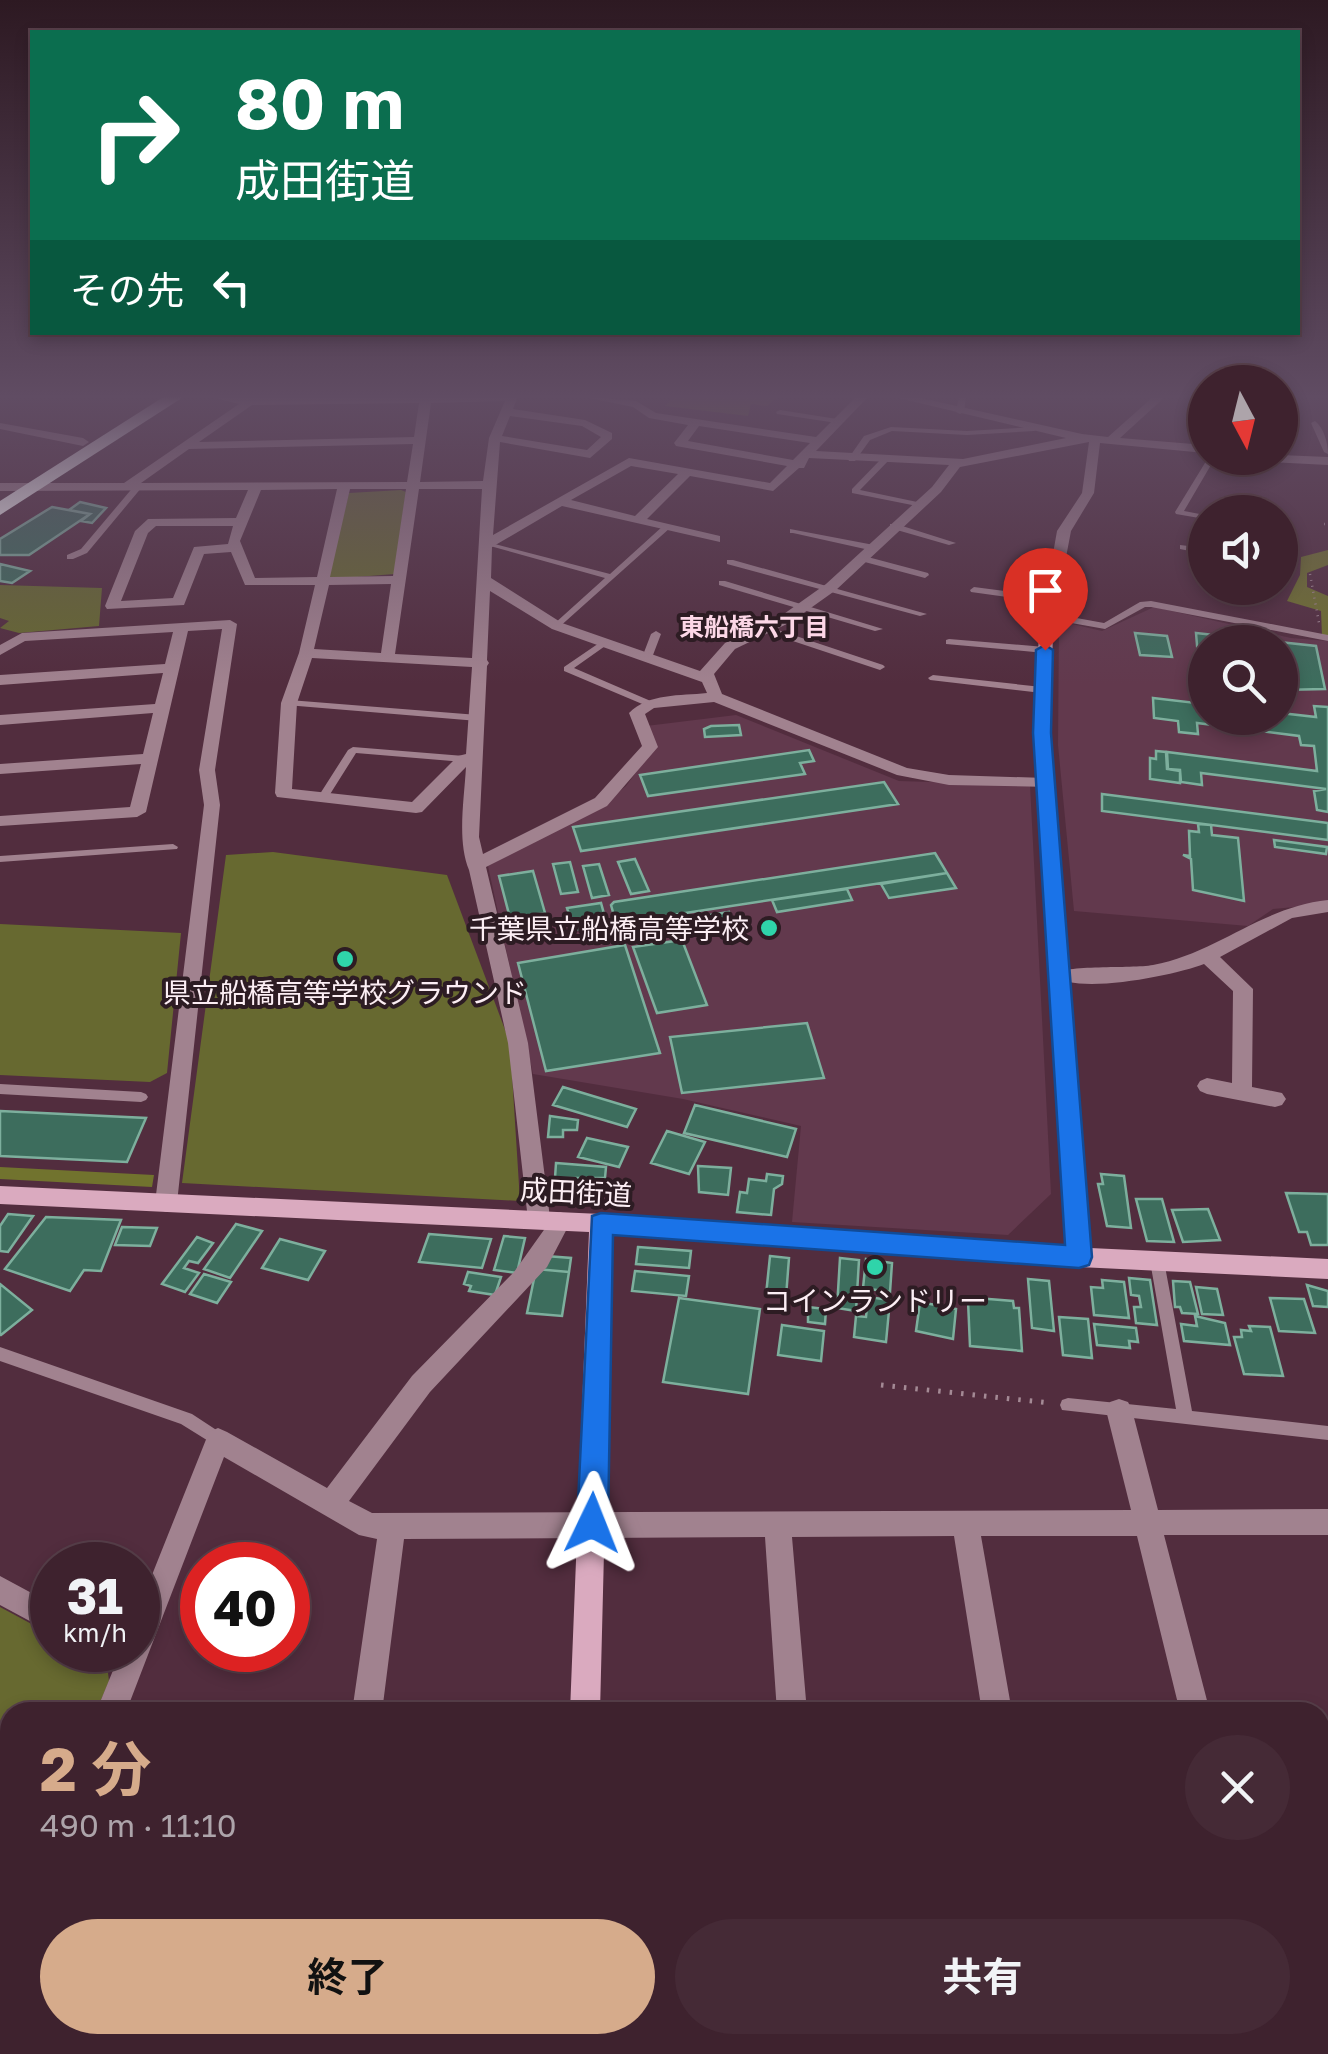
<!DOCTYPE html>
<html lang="ja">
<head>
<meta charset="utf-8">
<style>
	:root { --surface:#3e222e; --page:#452a36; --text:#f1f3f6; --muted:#ada4aa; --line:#573f4a; --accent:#d6ab8b }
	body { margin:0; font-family:"Golos Text","Noto Sans JP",sans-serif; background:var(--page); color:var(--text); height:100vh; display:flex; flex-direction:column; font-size:38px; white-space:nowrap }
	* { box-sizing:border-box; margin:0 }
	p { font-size:32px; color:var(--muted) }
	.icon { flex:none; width:55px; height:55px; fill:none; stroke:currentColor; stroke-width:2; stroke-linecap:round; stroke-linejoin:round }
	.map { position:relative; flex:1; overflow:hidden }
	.panel { position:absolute; left:0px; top:1702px; width:1330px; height:352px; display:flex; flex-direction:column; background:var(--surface); border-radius:30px 30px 0 0; box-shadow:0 5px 15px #0003,0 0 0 2px var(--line) }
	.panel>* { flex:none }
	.top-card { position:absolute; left:30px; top:30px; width:1270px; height:305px; border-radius:0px; box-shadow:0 5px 15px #0003,0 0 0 2px var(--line); background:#0b6e4f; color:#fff; overflow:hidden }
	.needle { width:65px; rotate:173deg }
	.buttons { position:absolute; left:1188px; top:365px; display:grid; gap:20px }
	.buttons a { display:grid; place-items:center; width:110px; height:110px; border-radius:50%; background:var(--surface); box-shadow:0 5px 15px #0003,0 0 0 2px var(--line); font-size:50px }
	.speed { position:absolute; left:30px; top:1542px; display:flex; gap:20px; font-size:50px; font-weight:700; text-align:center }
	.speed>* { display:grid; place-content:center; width:130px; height:130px; border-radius:50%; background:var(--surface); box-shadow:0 5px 15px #0003,0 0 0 2px var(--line); line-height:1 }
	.speed small { font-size:25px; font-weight:400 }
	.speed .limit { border:15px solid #d22; background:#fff; color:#111 }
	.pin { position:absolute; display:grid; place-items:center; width:85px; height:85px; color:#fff; margin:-102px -42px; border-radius:50% 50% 50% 0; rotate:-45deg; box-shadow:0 0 10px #0007 }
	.pin .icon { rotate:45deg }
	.me { position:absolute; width:110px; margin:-55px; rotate:2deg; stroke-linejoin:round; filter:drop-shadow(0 0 8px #0008) }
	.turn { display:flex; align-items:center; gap:35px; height:210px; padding:0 40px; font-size:45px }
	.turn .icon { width:130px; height:130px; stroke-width:2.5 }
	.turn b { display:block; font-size:70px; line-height:85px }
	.then { display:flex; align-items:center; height:95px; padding:0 40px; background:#0003; gap:20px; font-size:38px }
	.round { display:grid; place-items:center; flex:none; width:105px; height:105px; border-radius:52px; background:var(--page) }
	.summary { display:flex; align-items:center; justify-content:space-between; height:170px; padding:0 40px }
	h1 { font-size:60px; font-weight:700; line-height:75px; color:var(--accent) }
	.primary-button { display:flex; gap:20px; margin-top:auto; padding:20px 40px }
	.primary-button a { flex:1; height:115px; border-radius:60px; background:var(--accent); color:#111; font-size:40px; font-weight:700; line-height:115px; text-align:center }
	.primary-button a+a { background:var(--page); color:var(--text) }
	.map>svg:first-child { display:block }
	.built { fill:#62394d; fill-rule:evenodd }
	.green { fill:#676930 }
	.forest { fill:#71732e }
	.building { fill:#3d6d5d; stroke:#7daf9d; stroke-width:2.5 }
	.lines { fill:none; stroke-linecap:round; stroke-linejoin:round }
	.path-far1 { stroke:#a48a95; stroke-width:2.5; stroke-dasharray:1 5; stroke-linecap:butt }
	.path { stroke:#a48a95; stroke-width:5; stroke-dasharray:2.5 9; stroke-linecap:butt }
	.lane { fill:#a1828f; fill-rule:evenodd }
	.street { fill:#a1828f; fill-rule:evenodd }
	.secondary { fill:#daaabf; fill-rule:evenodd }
	.highway { fill:#fdfdfd; fill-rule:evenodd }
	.route { fill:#1a73e8; stroke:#114b97; stroke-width:2.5 }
	.poi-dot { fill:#2fd4aa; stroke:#2d1c23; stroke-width:4 }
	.labels { text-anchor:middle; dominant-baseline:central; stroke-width:8; stroke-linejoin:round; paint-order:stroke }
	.far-neighbourhood-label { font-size:25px; font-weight:bold; fill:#fdd7e7; stroke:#2d1c23 }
	.poi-label { font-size:28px; fill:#fceef4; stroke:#2d1c23 }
	.street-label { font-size:28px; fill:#fceef4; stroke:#2d1c23 }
</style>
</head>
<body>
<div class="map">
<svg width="1328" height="2054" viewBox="0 0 1328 2054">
	<rect width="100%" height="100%" fill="#522d3e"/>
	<path class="built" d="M1154 607 1291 638 1328 641V904L1273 909 1248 926 1074 911 1058 745 1059 621 1102 631ZM1205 642H1280V718H1205Z
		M736 715 899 781 1030 785 1051 1194 1008 1235 792 1222 801 1126 683 1099 533 1074 488 866 604 804 626 786 654 748 646 726Z"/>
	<path class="green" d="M675 396H778L767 406 751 404 748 416 665 406Z
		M401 490 406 492 394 574 332 579 328 576 349 493Z
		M0 585 102 588 99 626 19 633 0 628 9 621 0 618Z
		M273 852 447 875 510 1043 520 1201 182 1183 226 855Z
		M0 924 181 933 167 1073 150 1082 0 1075Z
		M0 1607 52 1635V1650H80L107 1665 109 1681 96 1712H10V1840H0Z"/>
	<path class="forest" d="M1328 550V565L1307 573V587L1328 596V636H1322L1321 611 1287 601 1300 575 1301 557Z
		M0 1167 154 1175 152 1187 0 1179Z"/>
	<path class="building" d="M80 502 106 508 92 523 81 521 90 514 69 510Z
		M52 507 90 514 29 555H0V539Z
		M0 564 30 571 12 583 0 581Z
		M1135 633 1167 636 1172 657 1140 655Z
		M1196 633 1316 646 1325 689 1280 690V642H1205V681H1200Z
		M1153 698 1205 704V718H1280V713L1316 717 1314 706 1328 707V812L1317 810 1314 791 1326 789 1201 773 1202 785 1181 782 1180 770 1168 769 1167 752 1317 771 1314 746 1301 745 1299 736 1197 723 1198 734 1179 732 1178 721 1154 718Z
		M739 725 741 735 705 737 704 729 711 726Z
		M809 750 814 761 800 763 805 774 648 796 640 775Z
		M1156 751 1166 752 1167 769 1180 771V783L1150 779V758L1156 759Z
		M884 782 898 804 581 851 573 827Z
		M1102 794 1328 823V840L1102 811Z
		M1198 824 1211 825 1212 835 1238 838 1244 901 1193 890 1191 859 1183 855 1190 856 1189 831 1199 832Z
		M1274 840 1327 847 1326 854 1275 847Z
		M935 853 947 873 574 930 567 908 601 903 606 921 615 919 611 905 614 902Z
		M635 859 649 891 631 894 618 862Z
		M570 862 578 892 561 894 553 864Z
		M599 864 609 895 592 898 583 866Z
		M533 871 545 913 510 918 499 876Z
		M947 873 956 888 889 898 881 884Z
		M847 889 852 900 777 912 772 900Z
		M729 912 734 927 678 936 673 921Z
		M663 917 669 932 619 940 614 924Z
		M545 918 548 930 522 935 519 921Z
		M682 940 707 1005 657 1013 633 947Z
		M625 945 660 1053 546 1071 518 963Z
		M807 1023 824 1078 682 1093 670 1037Z
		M563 1087 636 1109 627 1127 553 1105Z
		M695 1105 796 1129 787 1157 684 1133Z
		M0 1111 146 1118 127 1162 0 1156Z
		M550 1116 578 1120 577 1130H563V1137H548Z
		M667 1131 705 1142 689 1174 651 1163Z
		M587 1138 628 1147 619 1167 578 1157Z
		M556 1163 606 1167 605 1178H555Z
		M698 1166 731 1168 728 1195 699 1192Z
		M767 1174 783 1176 782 1184 774 1189 771 1215 737 1212 740 1192 747 1193 749 1179 766 1181Z
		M1101 1174 1124 1176 1131 1228 1107 1226 1098 1184H1103Z
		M556 1185 601 1186V1200L558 1203Z
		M1286 1193 1328 1194V1245H1311L1307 1232H1299Z
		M1136 1199H1162L1174 1242 1147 1241Z
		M1208 1209 1220 1240 1183 1242 1172 1210Z
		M8 1214 33 1216 8 1252 0 1251V1226Z
		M46 1217 121 1220 101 1271 84 1270 70 1291 5 1269Z
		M236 1224 262 1231 230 1278 204 1269Z
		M122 1227 157 1228 150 1246 115 1245Z
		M429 1234 491 1239 482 1268 419 1262Z
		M504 1236 525 1238 517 1273 494 1270Z
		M197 1237 213 1243 198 1263 189 1261 184 1268 199 1273 185 1292 162 1284Z
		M280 1239 325 1251 308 1280 262 1268Z
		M638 1247 691 1251 689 1268 636 1264Z
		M546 1256 571 1258 569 1272 536 1269Z
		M770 1256 789 1258 786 1297 766 1295Z
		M840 1258 859 1260 856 1311 837 1308Z
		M866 1259 892 1263 890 1292 863 1288Z
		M536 1269 569 1272 562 1316 527 1313Z
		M635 1271 689 1276 686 1296 632 1291Z
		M468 1272 501 1277 495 1295 469 1291 471 1286 464 1284Z
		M204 1274 231 1282 217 1303 190 1294Z
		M1129 1278 1150 1280 1157 1325 1136 1323 1134 1307H1141L1139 1296 1131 1295Z
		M1028 1279 1049 1281 1054 1331 1032 1328Z
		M1102 1280 1124 1282 1129 1318 1094 1315 1091 1287 1103 1288Z
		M1173 1281 1190 1282 1198 1314 1182 1313 1180 1307H1175Z
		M0 1284 32 1310 1 1335H0Z
		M1307 1285 1328 1291V1307L1313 1306Z
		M1196 1287 1217 1289 1223 1315 1202 1314Z
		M868 1297 890 1300 886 1342 854 1337 856 1316 866 1317Z
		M679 1298 760 1309 748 1394 663 1382Z
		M976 1298 1013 1301 1014 1308H1019L1022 1351 970 1346 968 1301 976 1302Z
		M1270 1298 1304 1299 1315 1333 1279 1331Z
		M920 1302 956 1309 953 1339 916 1331Z
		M808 1307 826 1309 825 1324 808 1322Z
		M1195 1316 1225 1323 1230 1345 1184 1341 1181 1324 1197 1326Z
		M1059 1317 1088 1319 1092 1358 1063 1355Z
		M1094 1324 1136 1328 1138 1342 1129 1341 1130 1348 1097 1345Z
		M782 1325 824 1331 821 1361 778 1355Z
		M1249 1326 1270 1327 1283 1376 1244 1374 1234 1337H1242L1241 1330 1251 1331Z"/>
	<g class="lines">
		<path class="path-far1" d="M1324 524H1328
			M1310 574 1319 623"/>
		<path class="path" d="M881 1385 1050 1403"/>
		<path class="lane" d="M959 396H966L964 412 960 414 956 412Z
			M780 410 837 419 841 421 837 423 777 414 776 412Z
			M1315 421C1324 428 1328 443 1328 454L1324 452 1311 423Z
			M891 427 967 431 1034 427 1038 429 1034 431 967 435 892 431 870 440 855 461H849L848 459 864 436Z
			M883 457 890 459 860 490 922 503V507L852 493V489Z
			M1208 458H1215L1184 511 1205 515V519L1176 514 1175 512Z
			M135 485 142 487 87 553 73 559H67V555L81 549Z
			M890 524H896L956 543 949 545 890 528Z
			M663 526 670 528 557 629 554 628V624L605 578 483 544 487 542 610 574Z
			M790 529 874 545 878 548 874 551 793 533H790Z
			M1180 545 1205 548V554L1180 549Z
			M864 556 928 573 929 575 925 578 861 561V557Z
			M727 560H733L927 614 920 616 727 564Z
			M1280 562 1295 565 1296 567 1292 570 1280 568Z
			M719 581H725L883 629 875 631 719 585Z
			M974 587 1051 597 1055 600 1051 603 971 592 970 590Z
			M1151 601 1328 635V641L1151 607H1145L1105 629 1049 619 1045 616 1049 613 1104 623 1140 602Z
			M763 625 883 665 885 667 880 670 760 630 758 628Z
			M656 631 661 634 653 655 651 657H645L643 655 651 634Z
			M605 639 608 640V644L574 668 653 702V706H647L564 671V667Z
			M949 639 1045 647 1050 650 1045 653 946 644V640Z
			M933 675 1042 687 1047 690 1042 693 930 680 928 678Z
			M289 700 478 715 483 718 478 721 286 705V701Z
			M353 747 464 756 469 759 464 762 356 753 327 799H319L318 797 348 750Z
			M173 844 178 847 177 849 0 862V856Z
			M0 1084 141 1092 146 1094 148 1097 146 1100 141 1102 0 1094Z
			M1157 1255 1162 1257 1164 1261 1192 1411 1328 1426V1440L1062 1410 1060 1405 1062 1400 1068 1398 1176 1409 1150 1261 1152 1257Z
			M0 1347 192 1414 224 1435 226 1440 224 1445 218 1447 181 1424 0 1361Z"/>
		<path class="street" d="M207 396H518L513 409 585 420 612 433V439L590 458 500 442 493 535 629 458 770 483 787 466 676 446 674 443 688 425 649 418 633 407 580 396 636 401 656 413 816 437 857 396H869L816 451 963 459 1066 438 890 396H912L1082 434 1108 437 1154 396H1166L1120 438 1205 445V453L1100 443 1094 493 1071 531 1051 636 1039 633 1057 531 1082 493 1089 442 960 467 941 492 836 590 791 622 735 649 714 674 722 694 907 768 949 775 1046 778 1052 779V787L949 785 897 775 714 702 654 708 645 714 658 747 607 806 486 867 528 1043 550 1218 560 1212 568 1215 571 1221 547 1267 430 1392 349 1501 372 1513 1131 1510 1106 1410 1110 1402 1119 1399 1128 1402 1132 1410 1158 1510 1328 1509V1535H1164L1210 1712H1180L1137 1536H981L1012 1712H982L954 1536 792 1537 807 1712H777L765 1537 404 1539 382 1712H352L377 1539 359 1535 224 1457 126 1712H96L114 1668 99 1660 95 1650H138V1610L209 1432 218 1428 227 1432 327 1488 412 1376 514 1272 546 1227 531 1226 528 1220 508 1043 469 870C457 841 464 801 466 767L422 812 416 813 277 797 275 793 281 703 299 653 315 585H245L231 552 204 554 184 605 107 609 105 606 135 531 148 519 236 518 248 490 0 491V483H124L239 404ZM505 401 489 438 483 481 420 482 431 403ZM419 403 414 437 199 442 252 405ZM510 416 582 426 601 437 587 450 502 436ZM699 426 810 443 793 460 688 441ZM413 444 407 482 141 483 189 449ZM809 458 949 465 932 487 826 584 781 616 725 643 700 671 562 623 491 578 492 547 562 506 720 542V536L647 519 690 476 773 491 799 468H804ZM631 466 678 474 635 516 571 500ZM337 489 317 577 255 578 240 541 261 490ZM350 489H406L393 576 330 577ZM419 489H482L472 658 395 654ZM156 526H233L228 544 194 547 173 598 121 601 148 533ZM391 584 381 653 314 649 329 585ZM490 591 552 629 702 682 707 693C680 696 649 693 629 713L642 746 595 798 483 854 479 837 487 666 489 663 487 660ZM312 658 472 667 466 754 458 756 412 802 292 789 297 703Z
			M0 423 83 438 89 442 83 446 0 429Z
			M1280 455 1328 457V465L1270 462 1264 458H1280Z
			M230 620 237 624 215 770 220 805 177 1203 174 1209 166 1212 158 1209 155 1203 204 805 199 770 222 629 188 631 146 812 137 817 0 826V816L130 807 141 764 0 774V764L143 754 153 713 0 725V715L155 704 163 673 0 685V675L165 664 173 632 25 641 0 655V645L22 633Z
			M1328 900V912L1292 918 1220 957 1253 989 1252 1087 1282 1093 1286 1099 1282 1105 1275 1107 1207 1094 1200 1091 1197 1086 1200 1081 1207 1078 1232 1083 1233 991 1204 964C1176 975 1075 996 1053 975 1064 964 1131 969 1153 965 1217 953 1261 907 1328 900Z
			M0 1576 52 1604V1633L0 1605Z
			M1328 1837V1869L1320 1870V1838Z
			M0 1843H10V1875H0Z
			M10 1957V2012L0 2016V1962Z
			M1261 2045H1295L1298 2054H1264Z"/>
		<path class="secondary" d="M1046 629 1053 633 1050 733 1090 1248 1328 1259V1279L1079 1267 612 1233 600 1712H570L589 1232 0 1204V1186L601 1214 1067 1247 1034 733 1039 633Z
			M555 2045H589V2054H555Z"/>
		<path class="highway" d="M165 396H185L0 515V501Z"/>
	</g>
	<linearGradient id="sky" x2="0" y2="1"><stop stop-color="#2d1922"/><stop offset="0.58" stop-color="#604c63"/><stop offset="1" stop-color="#604c63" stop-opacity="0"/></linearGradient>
	<rect width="1328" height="684" fill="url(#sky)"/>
	<path class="route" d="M1045 645 1053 650 1051 733 1092 1257 1089 1265 1079 1268 613 1235 608 1523 603 1534 592 1538 582 1534 577 1523 592 1216 601 1213 1065 1245 1033 733 1036 650Z"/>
	<g class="poi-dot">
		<circle cx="769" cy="928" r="10"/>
		<circle cx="345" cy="959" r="10"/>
		<circle cx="875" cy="1267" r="10"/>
	</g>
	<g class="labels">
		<g class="far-neighbourhood-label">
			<text x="754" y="626">東船橋六丁目</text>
		</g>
		<g class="poi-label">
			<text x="749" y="928" text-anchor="end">千葉県立船橋高等学校</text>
			<text x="345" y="992">県立船橋高等学校グラウンド</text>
			<text x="875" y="1300">コインランドリー</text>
		</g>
		<g class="street-label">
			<text transform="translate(576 1192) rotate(3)">成田街道</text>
		</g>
	</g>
</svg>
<div class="buttons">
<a><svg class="needle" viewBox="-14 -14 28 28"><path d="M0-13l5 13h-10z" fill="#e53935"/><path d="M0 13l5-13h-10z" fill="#ada4aa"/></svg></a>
<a><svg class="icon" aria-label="sound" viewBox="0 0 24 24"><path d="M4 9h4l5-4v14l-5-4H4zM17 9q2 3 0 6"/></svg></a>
<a><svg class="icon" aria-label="search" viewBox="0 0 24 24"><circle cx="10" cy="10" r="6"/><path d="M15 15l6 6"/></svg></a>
</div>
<div class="speed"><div>31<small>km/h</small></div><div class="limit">40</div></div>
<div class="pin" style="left:1045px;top:650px;background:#d93025"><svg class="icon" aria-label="arrive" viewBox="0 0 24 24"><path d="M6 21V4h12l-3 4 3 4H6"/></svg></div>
<svg class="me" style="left:592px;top:1523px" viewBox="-20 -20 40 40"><path d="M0-17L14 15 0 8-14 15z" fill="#1a73e8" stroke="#fff" stroke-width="4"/></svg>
<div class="top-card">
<div class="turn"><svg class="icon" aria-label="right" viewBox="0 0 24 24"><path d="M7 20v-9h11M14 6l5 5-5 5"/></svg><div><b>80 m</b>成田街道</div></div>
<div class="then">その先<svg class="icon" aria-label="left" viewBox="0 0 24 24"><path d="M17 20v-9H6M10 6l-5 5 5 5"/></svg></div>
</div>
<section class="panel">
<div class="summary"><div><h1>2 分</h1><p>490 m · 11:10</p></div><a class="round"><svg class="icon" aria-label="close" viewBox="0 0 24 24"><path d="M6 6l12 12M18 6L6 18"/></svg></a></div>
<div class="primary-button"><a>終了</a><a>共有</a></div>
</section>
</div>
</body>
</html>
